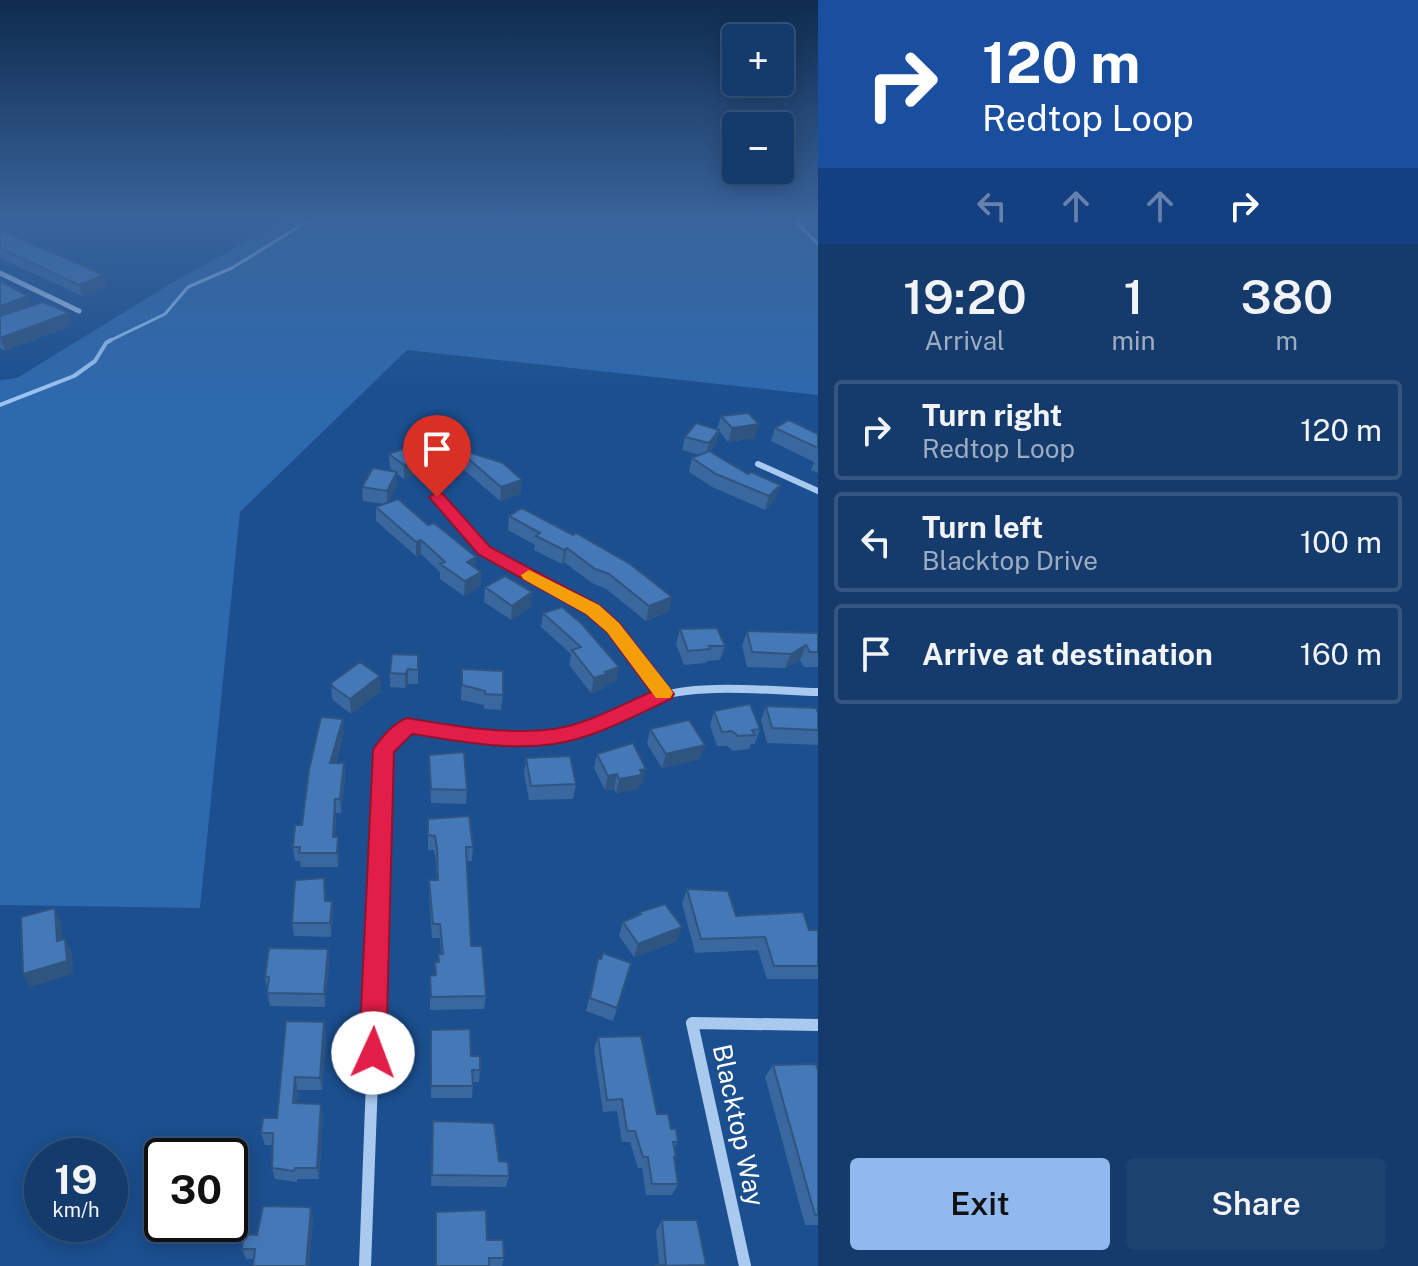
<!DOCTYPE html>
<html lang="en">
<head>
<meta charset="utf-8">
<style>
	:root { --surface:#143b6b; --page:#1d4271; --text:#f1f3f6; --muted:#9dadc1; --line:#33557e; --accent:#90b9f0 }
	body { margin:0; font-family:"Public Sans",sans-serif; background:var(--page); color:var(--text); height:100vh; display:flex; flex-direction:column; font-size:30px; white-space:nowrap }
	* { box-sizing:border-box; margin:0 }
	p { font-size:26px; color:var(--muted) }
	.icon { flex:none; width:44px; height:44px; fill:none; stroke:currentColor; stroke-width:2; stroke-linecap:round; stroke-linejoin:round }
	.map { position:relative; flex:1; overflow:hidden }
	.side { display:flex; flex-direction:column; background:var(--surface); width:600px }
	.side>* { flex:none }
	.hud { background:#1a4fa0; color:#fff; overflow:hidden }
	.buttons { position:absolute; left:722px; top:24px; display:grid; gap:16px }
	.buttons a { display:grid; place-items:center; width:72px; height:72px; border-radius:8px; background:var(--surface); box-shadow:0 4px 20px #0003,0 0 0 2px var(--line); font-size:40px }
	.speed { position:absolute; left:24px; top:1138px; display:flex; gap:16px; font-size:40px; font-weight:700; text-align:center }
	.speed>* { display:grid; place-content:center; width:104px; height:104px; border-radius:50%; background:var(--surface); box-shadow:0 4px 20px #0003,0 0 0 2px var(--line); line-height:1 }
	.speed small { font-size:20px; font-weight:400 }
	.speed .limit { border:4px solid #111; border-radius:12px; background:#fff; color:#111 }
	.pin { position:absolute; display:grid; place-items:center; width:68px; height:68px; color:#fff; margin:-82px -34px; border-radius:50% 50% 50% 0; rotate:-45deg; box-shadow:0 0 8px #0007 }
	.pin .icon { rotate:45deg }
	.me { position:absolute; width:88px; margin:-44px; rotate:2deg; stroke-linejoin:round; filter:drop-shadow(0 0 6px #0008) }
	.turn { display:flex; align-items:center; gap:28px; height:168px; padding:0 32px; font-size:36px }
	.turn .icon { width:104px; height:104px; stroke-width:2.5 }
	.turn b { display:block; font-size:56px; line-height:68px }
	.lanes { display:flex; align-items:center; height:76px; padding:0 32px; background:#0003; justify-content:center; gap:40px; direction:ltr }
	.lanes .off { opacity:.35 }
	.eta { display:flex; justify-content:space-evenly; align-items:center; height:136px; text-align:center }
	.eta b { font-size:48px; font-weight:600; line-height:56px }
	.button { display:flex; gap:16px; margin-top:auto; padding:16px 32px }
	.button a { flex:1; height:92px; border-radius:8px; background:var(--accent); color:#111; font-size:32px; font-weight:600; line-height:92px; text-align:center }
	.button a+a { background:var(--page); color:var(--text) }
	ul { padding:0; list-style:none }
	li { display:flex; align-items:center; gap:24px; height:100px; margin:0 16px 12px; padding:0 16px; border:4px solid var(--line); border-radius:8px }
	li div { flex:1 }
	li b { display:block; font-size:30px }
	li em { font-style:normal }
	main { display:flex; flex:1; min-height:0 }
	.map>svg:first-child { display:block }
	.green { fill:#2e69ad }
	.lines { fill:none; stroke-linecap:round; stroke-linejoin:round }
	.stream-far1 { stroke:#9cc4f0; stroke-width:3 }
	.stream { stroke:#9cc4f0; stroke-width:4 }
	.minor-far4 { stroke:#a9c9ee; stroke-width:5 }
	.minor-far3 { stroke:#a9c9ee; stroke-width:6 }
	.minor-far2 { stroke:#a9c9ee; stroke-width:8 }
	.minor-far1 { stroke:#a9c9ee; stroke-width:10 }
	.minor { stroke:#a9c9ee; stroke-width:12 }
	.wall { fill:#3a679d }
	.shaded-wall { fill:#305480 }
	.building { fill:#4478b7; stroke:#305480; stroke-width:2 }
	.route { fill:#e11d48; stroke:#92132f; stroke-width:2 }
	.slow { fill:#f59e0b }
	.labels { text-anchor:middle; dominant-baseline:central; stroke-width:6; stroke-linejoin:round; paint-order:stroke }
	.near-street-label { font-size:26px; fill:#fff; stroke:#1b4f8f }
</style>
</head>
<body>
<main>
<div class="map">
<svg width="818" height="1266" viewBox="0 0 818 1266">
	<rect width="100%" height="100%" fill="#1b4f8f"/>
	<path class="green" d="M292 216H818V395L407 350 240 512 200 908 0 905V380L17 378 170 284Z"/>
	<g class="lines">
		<path class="stream-far1" d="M803 216 797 223 818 244
			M107 342 165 314 188 287 232 268 316 216"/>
		<path class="stream" d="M0 405 74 376 95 361 106 343 111 340"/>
		<path class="minor-far4" d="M0 273 79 311"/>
		<path class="minor-far3" d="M758 464 818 491
			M437 497 440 500"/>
		<path class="minor-far2" d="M438 498 484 551 593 609 613 627 664 694
			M653 699C691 682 774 691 818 692"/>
		<path class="minor-far1" d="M377 950 384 750 407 726C456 734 504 742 554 736 590 732 625 712 657 697"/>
		<path class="minor" d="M365 1266 377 948
			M745 1266 692 1023 818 1025"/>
	</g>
	<path class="wall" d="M0 230 107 287 82 296 0 258Z
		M0 281 28 296 31 306 72 325 5 351 0 348Z
		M721 416 755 438 728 442 719 431 716 443 710 451 775 499 765 510 712 487 689 472 692 458 699 455 682 450 685 437 717 429Z
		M775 428 818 434V473L811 470 814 462 771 441Z
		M456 448 522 480 520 494 500 501 455 462Z
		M389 454 430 455V468L404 479 397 474V486L388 502 481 572 480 586 464 596 440 579V572L421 554 416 556 376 521V507L384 504 363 501 362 487 394 472 390 468Z
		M509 516 672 597 668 612 646 621 606 589 592 583 564 562 562 564 534 550 535 545 508 530Z
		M485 587 531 607 511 620 484 602Z
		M562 607 616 681 604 685V688L591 693 569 665 571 654 541 627 543 613Z
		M680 629 725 646 720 660 707 661 706 663 684 665 676 644Z
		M747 631 818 633V667H804L800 660 785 668 747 667 742 646Z
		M418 655V684H408L405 688 390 687V673Z
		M462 669 503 695 501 710 484 709V705L461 700Z
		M331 683 381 691 351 714 334 701 332 698Z
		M766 706 818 712V745L767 743 761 720Z
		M714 711 760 729 755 744H751L749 749 733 751 727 746H717L710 726Z
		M650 729 700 759 662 768 647 744Z
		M344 733 336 763H344L345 778 341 813H336L335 837 339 851 338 867H301L300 861H295L293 847Z
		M597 754 642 783 640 784 638 789 616 793 614 789 605 790 594 768Z
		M429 755 467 790 466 804 431 803Z
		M526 758 576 784 573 799 529 800 524 773Z
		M428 819 473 847 472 861H466L471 946 486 996 484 1009 430 1010V976L435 975V962H438V954H441L440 938H432L429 894V880H437L436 862 434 850H428Z
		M687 889 736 916 809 930H818V979H767L758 950 695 953 682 903Z
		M326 892V901H332L333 915 331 937 294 936 292 923Z
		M640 912 677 941 634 957 619 936 623 922 639 915Z
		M328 949 329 962 325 1007 270 1006 265 977Z
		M598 958 631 963 613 1021 586 1011Z
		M286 1021 324 1022 326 1035 322 1090H298L297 1103 321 1104 323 1116 319 1179H297V1182L275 1179 272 1168 273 1145H265L261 1133 277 1118Z
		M431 1030 471 1056 480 1070 479 1082H473L472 1098H431Z
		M598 1037 657 1114 671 1129 678 1142 674 1148 676 1157 674 1161 678 1184 672 1195H646L642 1168H638L630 1142H622L617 1111 603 1112 594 1049Z
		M773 1065 818 1071V1225H805L765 1077Z
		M433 1121 499 1161 509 1176 506 1187 431 1186Z
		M436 1212 487 1240 504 1258 502 1266H436Z
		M313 1219 309 1266H253L254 1259H246L242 1249 257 1235Z
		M662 1220 706 1266H655L659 1265 656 1231Z"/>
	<path class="shaded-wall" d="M198 216H215L199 222Z
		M104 275 107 287 82 296 79 285Z
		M28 296 31 307 0 319V306Z
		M69 313 72 325 5 351 1 339Z
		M759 424 755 438 728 442 732 428Z
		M719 430 716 443 705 457 709 443Z
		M430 455V468L404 479V465Z
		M397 472V486L387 505V491Z
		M522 480 520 494 500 501 501 487Z
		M780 485 775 499 765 510 769 496Z
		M421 540V554L416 556V542Z
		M567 548 564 562 562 564 564 550Z
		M476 557 475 571 467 562Z
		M481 572 480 586 464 596 465 581Z
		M532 592 531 607 511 620 512 606Z
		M672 597 668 612 646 621 649 606Z
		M806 645 800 660 785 668 791 654Z
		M619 667 616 681 604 685V688L591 693 594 678 605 672Z
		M408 669V684L405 688V674Z
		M380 676 381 691 351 714 350 699Z
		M343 719 344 733 332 777 330 763Z
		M705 745 700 759 662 768 666 754Z
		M344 763 345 778 341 813 340 799Z
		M646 769 642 783 640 784 638 789 616 793 619 779 640 770Z
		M617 774 614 789 605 790 608 776Z
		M335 799 336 813 334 851 333 826Z
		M338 837 339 851 338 867 337 853Z
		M332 901 333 915 331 937 330 923Z
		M55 908 61 922 64 955 57 941Z
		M682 927 677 941 634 957 638 944Z
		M65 939 72 953 73 974 30 987 23 974Z
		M328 949 329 962 325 1007 324 994Z
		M324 1022 326 1035 322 1090 320 1078Z
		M295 1077 298 1090 296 1115 293 1103Z
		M321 1104 323 1116 319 1179 317 1168Z
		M311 1208 313 1219 309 1266H306Z"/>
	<path class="building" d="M0 230 104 275 79 285 0 248Z
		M0 281 28 296 0 306Z
		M43 302 69 313 0 338V316Z
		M748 413 759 424 732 428 721 416Z
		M789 420 818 434V448L775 428Z
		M696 423 719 430 709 443 685 437Z
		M416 444 430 455 404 465 389 454Z
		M456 448 503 463 522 480 501 487Z
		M709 451 748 474 751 472 780 485 769 496 716 474 692 458Z
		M373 468 397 472 387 491 362 487Z
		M398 499 428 525 434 523 476 557 467 562 481 572 465 581 440 564 445 562 421 540 416 542 376 507Z
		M522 508 573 535 576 533 630 564 672 597 649 606 609 574 595 569 567 548 564 550 536 536 540 533 509 516Z
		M505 576 532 592 512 606 485 587Z
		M562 607 582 624 619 667 605 672 607 674 594 678 572 650 581 647 543 613Z
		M717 628 725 646H709L710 649 688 651 680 629Z
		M747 631 818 633V652H810L806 645 791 654 752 652Z
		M392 654 418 655V670L408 669 405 674 390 673Z
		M360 662 380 676 350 699 333 687 331 683Z
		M462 669 503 671V695L485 694V691L462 685Z
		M750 704 760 729 752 730 755 735 738 736 732 731 722 732 714 711Z
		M766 706 816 708 818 712V730L772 728Z
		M321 717 343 719 330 763H344L340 799H335L333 837H338L337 853H299L300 847H293L295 825H302L309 770Z
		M689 720 705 745 666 754 650 729Z
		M633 743 646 769 640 770 642 775 619 779 617 774 608 776 597 754Z
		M464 752 467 790 431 789 429 755Z
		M570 756 576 784 531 786 526 758Z
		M469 816 473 847H466L471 946H482L486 996 431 997 430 976 436 975 435 962H439L438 954H443L440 924H433L429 880H438L437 848 435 836 428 835V819Z
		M324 878 325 901H332L330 923H292L295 880Z
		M687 889 728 891 736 916 803 912 809 930H818V966H774L765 937 701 939Z
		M665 904 682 927 638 944 623 922 641 914 640 912Z
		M55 908 57 941 65 939 67 961 23 974 21 917Z
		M269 948 328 949 324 994 267 993 269 977H265Z
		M603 953 631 963 617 1008 590 998 598 958 601 959Z
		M286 1021 324 1022 320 1078 295 1077 293 1103 321 1104 317 1168H295L294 1171 272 1168 273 1133H261L263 1118H277Z
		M470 1029 471 1056H480V1070H472L473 1086H431V1030Z
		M641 1036 657 1114H668L671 1129H676L678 1142H673L676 1157H674L678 1184H652L648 1157H643L635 1131H627L622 1099 607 1100 598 1037Z
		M816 1064 818 1071V1215H815L773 1065Z
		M433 1121 494 1123 499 1161 508 1162 509 1176 432 1175Z
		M263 1206 307 1207 311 1208 306 1266H253L255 1249H242L244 1234 257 1235Z
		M486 1210 487 1240H503L504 1258H489V1266H436V1212Z
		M662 1220H697L706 1265 656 1266V1265H666Z"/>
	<linearGradient id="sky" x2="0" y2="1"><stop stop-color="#0f2b4f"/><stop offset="0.55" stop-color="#39639b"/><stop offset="1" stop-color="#39639b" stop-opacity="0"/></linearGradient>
	<rect width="818" height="394" fill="url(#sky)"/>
	<path class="route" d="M437 492 443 494 490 547 599 605 619 623 674 694 671 699C634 716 595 738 554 744 506 751 459 741 412 734L394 752 386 1053 382 1063 373 1067 363 1063 359 1053 373 750C380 738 395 722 407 718 456 726 504 735 554 729 587 724 621 705 651 692L607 632 586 614 478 554 429 497Z"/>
	<path class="slow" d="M529 570 599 605 619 623 670 688 673 693 670 698H656L607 632 586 614 523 579 521 575Z"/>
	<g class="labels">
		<g class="near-street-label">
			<text transform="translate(739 1125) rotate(78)">Blacktop Way</text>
		</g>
	</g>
</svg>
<div class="buttons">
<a>+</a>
<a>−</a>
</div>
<div class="speed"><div>19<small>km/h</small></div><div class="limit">30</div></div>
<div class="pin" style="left:437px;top:497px;background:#d93025"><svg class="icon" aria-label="arrive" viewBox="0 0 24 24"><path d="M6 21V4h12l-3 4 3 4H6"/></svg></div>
<svg class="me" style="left:373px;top:1053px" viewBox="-20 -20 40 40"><circle r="19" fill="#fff"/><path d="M0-13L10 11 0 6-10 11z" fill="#e11d48"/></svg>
</div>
<section class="side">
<div class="hud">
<div class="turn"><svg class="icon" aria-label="right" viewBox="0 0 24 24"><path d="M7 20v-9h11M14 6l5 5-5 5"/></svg><div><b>120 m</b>Redtop Loop</div></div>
<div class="lanes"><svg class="icon off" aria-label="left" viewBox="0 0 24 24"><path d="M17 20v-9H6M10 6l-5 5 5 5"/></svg><svg class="icon off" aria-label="ahead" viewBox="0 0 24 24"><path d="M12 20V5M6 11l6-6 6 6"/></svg><svg class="icon off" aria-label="ahead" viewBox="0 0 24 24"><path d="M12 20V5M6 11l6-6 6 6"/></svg><svg class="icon" aria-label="right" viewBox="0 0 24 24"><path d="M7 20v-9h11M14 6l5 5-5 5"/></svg></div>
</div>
<div class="eta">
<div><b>19:20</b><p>Arrival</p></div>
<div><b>1</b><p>min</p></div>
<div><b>380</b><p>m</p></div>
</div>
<ul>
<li><svg class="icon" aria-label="right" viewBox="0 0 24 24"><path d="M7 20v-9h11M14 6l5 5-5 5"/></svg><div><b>Turn right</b><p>Redtop Loop</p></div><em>120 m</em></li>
<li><svg class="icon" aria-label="left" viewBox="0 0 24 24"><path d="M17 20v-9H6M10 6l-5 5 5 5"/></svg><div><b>Turn left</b><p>Blacktop Drive</p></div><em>100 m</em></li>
<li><svg class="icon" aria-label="arrive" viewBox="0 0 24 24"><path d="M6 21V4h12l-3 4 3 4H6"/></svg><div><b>Arrive at destination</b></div><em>160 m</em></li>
</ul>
<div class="button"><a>Exit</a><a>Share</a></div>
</section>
</main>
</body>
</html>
